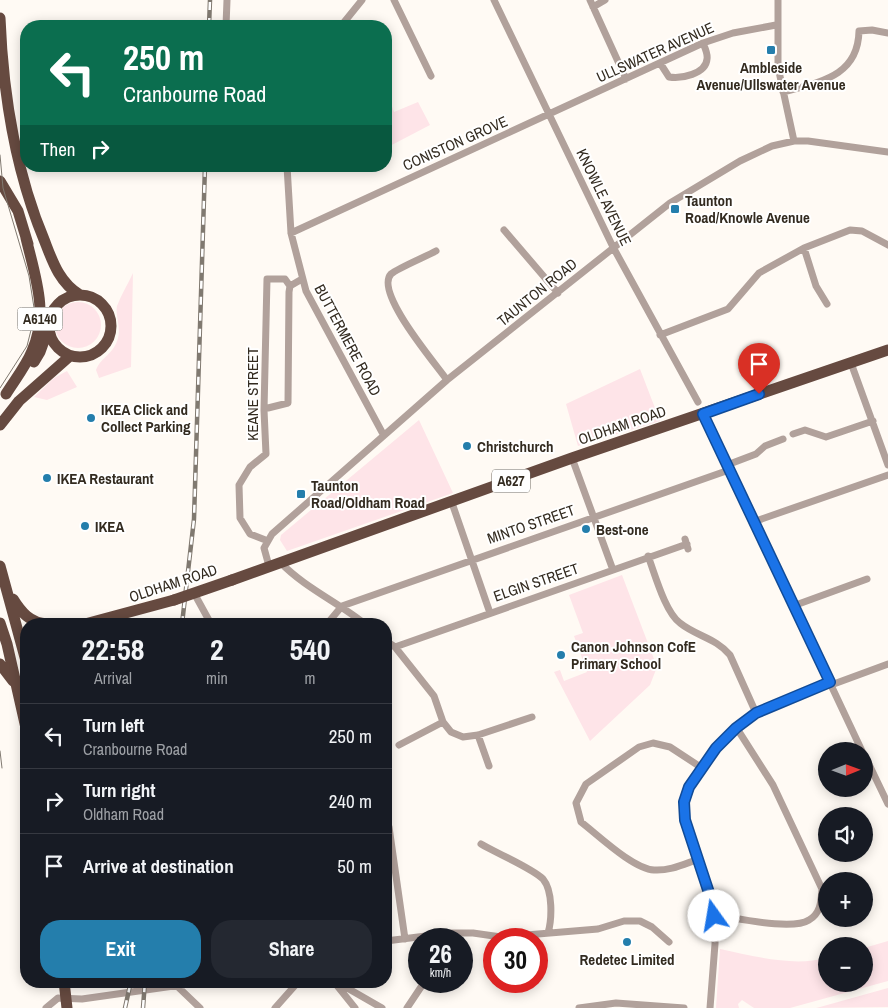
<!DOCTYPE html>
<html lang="en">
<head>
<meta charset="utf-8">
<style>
	:root { --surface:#171b24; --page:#242831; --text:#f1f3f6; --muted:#9ea1a6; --line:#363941; --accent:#247eac }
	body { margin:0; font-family:"Archivo Narrow",sans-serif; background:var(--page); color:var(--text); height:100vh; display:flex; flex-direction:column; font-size:19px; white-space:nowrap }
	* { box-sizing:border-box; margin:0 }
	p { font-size:16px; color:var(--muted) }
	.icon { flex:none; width:28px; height:28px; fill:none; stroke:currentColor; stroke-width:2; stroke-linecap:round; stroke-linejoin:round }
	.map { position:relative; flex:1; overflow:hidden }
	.drawer { position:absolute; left:20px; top:618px; width:372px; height:370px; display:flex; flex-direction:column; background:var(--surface); border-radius:20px; box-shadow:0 2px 12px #0003 }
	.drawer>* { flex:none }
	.hud { position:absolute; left:20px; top:20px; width:372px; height:152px; border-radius:20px; box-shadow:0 2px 12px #0003; background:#0b6e4f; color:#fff; overflow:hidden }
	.needle { width:32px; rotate:89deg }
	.controls { position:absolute; left:818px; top:742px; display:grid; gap:10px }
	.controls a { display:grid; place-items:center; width:55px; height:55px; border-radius:50%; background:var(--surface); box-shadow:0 2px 12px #0003; font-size:25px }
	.speed { position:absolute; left:408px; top:928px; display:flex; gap:10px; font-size:25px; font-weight:700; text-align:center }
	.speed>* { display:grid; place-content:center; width:65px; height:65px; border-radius:50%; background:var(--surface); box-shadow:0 2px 12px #0003; line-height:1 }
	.speed small { font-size:12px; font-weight:400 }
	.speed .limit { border:8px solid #d22; background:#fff; color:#111 }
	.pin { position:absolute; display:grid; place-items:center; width:42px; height:42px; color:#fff; margin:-51px -21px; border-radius:50% 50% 50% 0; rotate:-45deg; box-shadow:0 0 5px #0007 }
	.pin .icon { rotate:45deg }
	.me { position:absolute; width:55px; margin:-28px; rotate:347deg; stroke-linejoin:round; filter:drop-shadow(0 0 4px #0008) }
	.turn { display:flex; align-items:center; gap:18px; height:105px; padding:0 20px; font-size:22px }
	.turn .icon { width:65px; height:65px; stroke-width:2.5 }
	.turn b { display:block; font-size:35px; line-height:42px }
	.then { display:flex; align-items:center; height:48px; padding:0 20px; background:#0003; gap:10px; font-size:19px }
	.eta { display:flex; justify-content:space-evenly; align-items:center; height:85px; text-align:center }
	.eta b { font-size:30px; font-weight:800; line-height:35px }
	.cta { display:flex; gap:10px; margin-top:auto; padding:10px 20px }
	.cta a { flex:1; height:58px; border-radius:20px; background:var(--accent); color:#fff; font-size:20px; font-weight:800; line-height:58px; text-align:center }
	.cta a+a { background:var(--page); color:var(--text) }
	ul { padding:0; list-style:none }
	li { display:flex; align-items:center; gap:15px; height:65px; padding:0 20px; border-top:1px solid var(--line) }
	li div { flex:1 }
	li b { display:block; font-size:19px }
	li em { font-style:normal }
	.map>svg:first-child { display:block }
	.green { fill:#fee4e8 }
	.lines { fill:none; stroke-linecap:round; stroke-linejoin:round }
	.minor { stroke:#b1a19b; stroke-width:7 }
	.trunk { stroke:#664a40; stroke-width:11 }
	.tram { stroke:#807970; stroke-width:1 }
	.rail-casing { stroke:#807970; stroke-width:4.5 }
	.rail { stroke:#fff; stroke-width:2.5; stroke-dasharray:8; stroke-linecap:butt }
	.trunk-bridge { stroke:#664a40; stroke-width:11 }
	.route-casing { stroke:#114b97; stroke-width:12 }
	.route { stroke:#1a73e8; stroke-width:9 }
	.poi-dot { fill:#247eac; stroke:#fff; stroke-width:2 }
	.labels { text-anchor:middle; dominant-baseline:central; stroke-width:4; stroke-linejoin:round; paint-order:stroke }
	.shield { fill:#fff; stroke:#706b63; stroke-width:1 }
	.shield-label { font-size:14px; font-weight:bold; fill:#332b20 }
	.street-label { font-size:15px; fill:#332b20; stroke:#fff }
	.poi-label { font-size:15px; font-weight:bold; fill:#332b20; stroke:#fff; text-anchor:start }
</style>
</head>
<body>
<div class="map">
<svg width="888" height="1008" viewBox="0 0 888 1008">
	<rect width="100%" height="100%" fill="#fffaf4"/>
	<path class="green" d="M386 89 394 112 418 102 430 125 386 148Z
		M133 273 131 367 99 378 96 370C101 357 114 354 118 338 121 327 115 315 117 306 121 295 128 284 133 273Z
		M55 325a23 23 0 1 1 46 0a23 23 0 1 1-46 0Z
		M640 369 660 421 578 446 566 404Z
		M67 371 77 387 47 400 34 397 54 378Z
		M419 420 453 493 287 551 280 540 281 535Z
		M622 575 657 667 650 685 590 741 554 672 560 670 564 681 587 672 574 636 583 633 569 595Z
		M888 941V981L790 1008H754L742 1000 738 1004 739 1008H716L720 949C753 956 793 967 826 958V984H864V948Z
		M888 988V1007L816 1008 820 1007Z"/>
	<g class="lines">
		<path class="minor" d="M394 0 431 76
			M494 0 613 247 698 402
			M590 0 626 79
			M778 0V67L794 141
			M593 7 605 0
			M226 26 227 0
			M341 26 362 0
			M660 63 669 77C681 79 706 74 707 59 708 54 705 48 703 43
			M783 92C819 82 858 77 859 31L872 30 888 33
			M287 166 291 233 306 291 383 434
			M504 230 558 293
			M291 233 703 43 733 33 776 25
			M804 248 816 286 827 304
			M436 251C427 256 398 268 391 274 374 292 435 363 447 380
			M660 335 728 309 759 273 804 248 850 230 862 231 888 245
			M851 363 888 465
			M268 408 288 403 289 292 290 286 302 279
			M703 413 862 751
			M793 434 805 430 826 437 873 421
			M572 458 613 570
			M727 465 756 454 765 446 783 439
			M452 503 490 613
			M753 522 888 475
			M685 539 688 549
			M268 541 250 534 240 518 239 485 250 467 266 454 264 410 267 279H285L290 286
			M648 556C655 574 665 612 680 623 696 636 716 638 730 655L756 713
			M281 563C304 587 339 603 365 624
			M269 566 264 548 272 534 447 380 670 203 740 161 772 146 794 141H808L888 152
			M194 593 211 624
			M793 606 867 579
			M327 624 342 606 729 470
			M386 641 395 647 434 696 443 722 451 732 463 737 478 735 532 717
			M395 647 687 544
			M831 685 888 664
			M478 735 489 766
			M399 745 443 722
			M864 754 888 804
			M386 827H389L405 939
			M481 844C496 853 532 868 543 879 553 891 552 919 548 933
			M699 859C684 864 670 871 654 870 633 869 598 835 581 822L576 803 586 784 639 747 653 743 670 747 702 768
			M715 915C737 918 792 931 809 920 821 913 821 901 822 889L773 785 736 727
			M450 933H473L501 937 598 929 624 921H640L652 927 669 942
			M386 941 450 933 451 939
			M335 981 382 1008
			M335 983 355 1008
			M65 984 93 981
			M177 986 200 1008
			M46 1008 58 998 82 999 209 981
			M275 1008 299 981
			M407 1008 425 981
			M579 1008 616 1003 684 1008
			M710 1008 715 944V915L685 819 684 802 689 787 716 749 736 727 756 713 829 682"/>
		<path class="trunk" d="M0 18C3 95 15 171 45 242 53 263 60 283 80 295
			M0 181 18 211 28 244
			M49 326a31 31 0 1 1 62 0a31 31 0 1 1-62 0Z
			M34 362 40 352 49 327
			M6 394C14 381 26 366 32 351 49 313 35 276 26 238
			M0 425 19 401 70 356
			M0 566 26 661
			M232 580 572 458 888 350
			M13 599C21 612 30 623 47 624
			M0 623 7 644 26 728
			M85 624 174 600
			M0 664 13 681
			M64 981 67 1008"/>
		<path class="tram" d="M0 155 3 188 29 276 35 314 27 346 0 388
			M0 751 2 768"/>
		<defs>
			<path id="rail" d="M209 26 210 0
				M182 624 194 519 205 166
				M125 1008 131 981
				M143 1008 145 981"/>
		</defs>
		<use href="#rail" class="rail-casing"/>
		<use href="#rail" class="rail"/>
		<path class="trunk-bridge" d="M174 600 232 580"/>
	</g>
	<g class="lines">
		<defs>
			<path id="route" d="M714 916 713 905 685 820 684 802 689 787 716 748 736 728 756 713 830 682 703 414 759 394"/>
		</defs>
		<use href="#route" class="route-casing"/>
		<use href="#route" class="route"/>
	</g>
	<g class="poi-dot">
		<rect x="766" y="45" width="10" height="10" rx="2.5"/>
		<rect x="670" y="204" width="10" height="10" rx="2.5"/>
		<circle cx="91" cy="418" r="5"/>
		<circle cx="467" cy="446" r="5"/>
		<circle cx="47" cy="478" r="5"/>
		<rect x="296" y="489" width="10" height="10" rx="2.5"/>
		<circle cx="85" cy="526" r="5"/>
		<circle cx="586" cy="529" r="5"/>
		<circle cx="561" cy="655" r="5"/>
		<circle cx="627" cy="942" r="5"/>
	</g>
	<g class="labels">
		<g class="shield">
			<rect x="17.5" y="307.5" width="45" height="23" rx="4"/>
			<rect x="492" y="469.5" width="38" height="23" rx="4"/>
		</g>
		<g class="shield-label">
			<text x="40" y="319">A6140</text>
			<text x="511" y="481">A627</text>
		</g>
		<g class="street-label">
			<text transform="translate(655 52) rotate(-24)">ULLSWATER AVENUE</text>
			<text transform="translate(455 143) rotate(-24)">CONISTON GROVE</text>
			<text transform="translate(604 197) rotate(64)">KNOWLE AVENUE</text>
			<text transform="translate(537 292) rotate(-39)">TAUNTON ROAD</text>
			<text transform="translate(348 340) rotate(62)">BUTTERMERE ROAD</text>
			<text transform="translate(252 394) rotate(-90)">KEANE STREET</text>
			<text transform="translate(622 425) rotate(-19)">OLDHAM ROAD</text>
			<text transform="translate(531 524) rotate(-19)">MINTO STREET</text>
			<text transform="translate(536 582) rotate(-19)">ELGIN STREET</text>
			<text transform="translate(173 583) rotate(-18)">OLDHAM ROAD</text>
		</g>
		<g class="poi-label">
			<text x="771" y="67" text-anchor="middle">Ambleside<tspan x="771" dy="17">Avenue/Ullswater Avenue</tspan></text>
			<text x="685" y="200">Taunton<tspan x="685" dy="17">Road/Knowle Avenue</tspan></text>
			<text x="101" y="409">IKEA Click and<tspan x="101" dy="17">Collect Parking</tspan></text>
			<text x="477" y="446">Christchurch</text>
			<text x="57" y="478">IKEA Restaurant</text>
			<text x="311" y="485">Taunton<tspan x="311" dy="17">Road/Oldham Road</tspan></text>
			<text x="95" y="526">IKEA</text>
			<text x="596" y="529">Best-one</text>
			<text x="571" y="646">Canon Johnson CofE<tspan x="571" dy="17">Primary School</tspan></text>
			<text x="627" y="959" text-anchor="middle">Redetec Limited</text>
		</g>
	</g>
</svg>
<div class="controls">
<a><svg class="needle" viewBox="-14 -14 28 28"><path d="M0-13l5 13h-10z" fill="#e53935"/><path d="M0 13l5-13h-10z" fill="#9ea1a6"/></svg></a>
<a><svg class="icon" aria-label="sound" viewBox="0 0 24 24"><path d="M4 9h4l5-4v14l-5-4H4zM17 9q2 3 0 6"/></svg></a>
<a>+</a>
<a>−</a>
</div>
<div class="speed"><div>26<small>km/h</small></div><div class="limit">30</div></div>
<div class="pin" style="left:759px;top:394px;background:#d93025"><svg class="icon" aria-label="arrive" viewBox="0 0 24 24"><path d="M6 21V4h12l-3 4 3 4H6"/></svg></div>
<svg class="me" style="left:714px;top:916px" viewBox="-20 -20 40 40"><circle r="19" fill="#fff"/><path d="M0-13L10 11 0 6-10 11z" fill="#1a73e8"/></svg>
<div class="hud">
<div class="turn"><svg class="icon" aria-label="left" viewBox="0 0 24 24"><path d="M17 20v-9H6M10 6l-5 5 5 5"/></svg><div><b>250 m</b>Cranbourne Road</div></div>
<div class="then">Then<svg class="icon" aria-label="right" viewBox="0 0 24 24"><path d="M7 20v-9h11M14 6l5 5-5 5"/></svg></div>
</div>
<section class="drawer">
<div class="eta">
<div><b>22:58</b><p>Arrival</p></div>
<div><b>2</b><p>min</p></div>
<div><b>540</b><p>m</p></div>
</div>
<ul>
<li><svg class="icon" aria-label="left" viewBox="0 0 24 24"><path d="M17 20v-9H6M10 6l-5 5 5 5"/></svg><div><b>Turn left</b><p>Cranbourne Road</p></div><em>250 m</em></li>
<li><svg class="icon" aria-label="right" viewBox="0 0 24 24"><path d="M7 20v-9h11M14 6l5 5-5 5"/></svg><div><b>Turn right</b><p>Oldham Road</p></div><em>240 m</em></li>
<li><svg class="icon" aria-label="arrive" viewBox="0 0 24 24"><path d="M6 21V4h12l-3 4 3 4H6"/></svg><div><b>Arrive at destination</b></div><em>50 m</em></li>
</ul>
<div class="cta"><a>Exit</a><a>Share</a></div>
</section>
</div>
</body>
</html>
